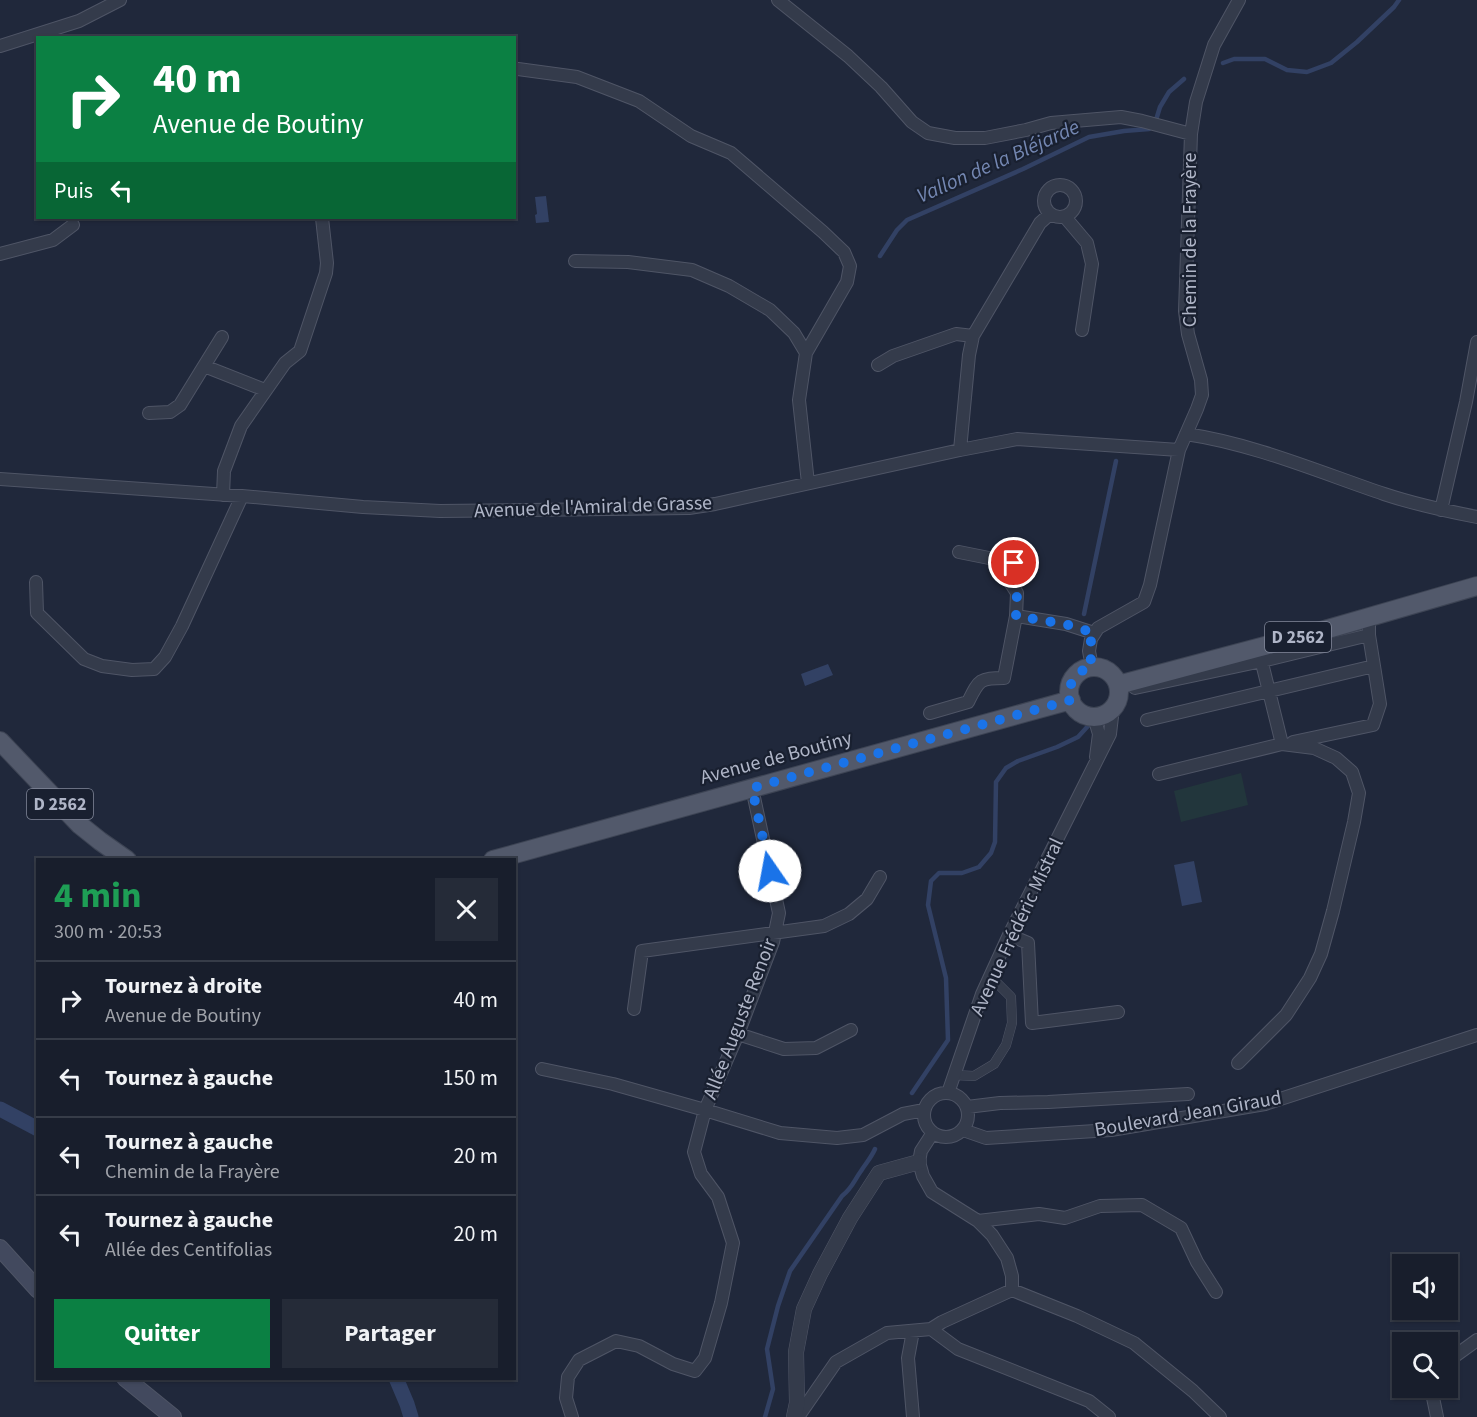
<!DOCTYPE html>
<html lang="fr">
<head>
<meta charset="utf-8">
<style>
	:root { --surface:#181e2c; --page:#252b38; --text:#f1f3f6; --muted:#9fa2a9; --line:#363c48; --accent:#0b8043 }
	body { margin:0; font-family:"Source Sans 3",sans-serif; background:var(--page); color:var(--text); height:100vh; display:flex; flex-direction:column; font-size:22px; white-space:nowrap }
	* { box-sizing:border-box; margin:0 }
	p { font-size:20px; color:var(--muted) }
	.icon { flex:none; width:33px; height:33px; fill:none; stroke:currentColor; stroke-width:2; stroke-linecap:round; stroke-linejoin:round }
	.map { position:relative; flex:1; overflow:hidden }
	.panel { position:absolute; left:36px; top:858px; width:480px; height:522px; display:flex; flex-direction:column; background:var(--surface); border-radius:0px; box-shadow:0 2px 4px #0004,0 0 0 2px var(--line) }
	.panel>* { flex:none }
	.guide { position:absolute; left:36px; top:36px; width:480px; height:183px; border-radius:0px; box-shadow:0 2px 4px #0004,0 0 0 2px var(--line); background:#0b8043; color:#fff; overflow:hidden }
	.controls { position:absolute; left:1392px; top:1254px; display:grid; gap:12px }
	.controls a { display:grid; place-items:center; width:66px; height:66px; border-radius:0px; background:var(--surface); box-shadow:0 2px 4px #0004,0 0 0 2px var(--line); font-size:30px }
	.pin { position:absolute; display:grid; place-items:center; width:51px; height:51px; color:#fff; margin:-26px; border:3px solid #fff; border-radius:50%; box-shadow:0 2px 6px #0007 }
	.me { position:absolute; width:66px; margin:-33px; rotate:348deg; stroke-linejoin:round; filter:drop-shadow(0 0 4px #0008) }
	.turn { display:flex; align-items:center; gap:21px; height:126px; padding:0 18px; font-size:27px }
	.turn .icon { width:78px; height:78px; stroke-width:2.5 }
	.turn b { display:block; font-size:42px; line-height:51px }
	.then { display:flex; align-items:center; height:57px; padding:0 18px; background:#0003; gap:12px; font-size:22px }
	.round { display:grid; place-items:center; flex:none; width:63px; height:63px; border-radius:0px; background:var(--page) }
	.head { display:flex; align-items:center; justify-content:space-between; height:102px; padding:0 18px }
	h1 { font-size:36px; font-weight:700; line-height:45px; color:#1e9e55 }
	.action { display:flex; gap:12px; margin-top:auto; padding:12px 18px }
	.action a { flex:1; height:69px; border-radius:0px; background:var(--accent); color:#fff; font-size:24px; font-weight:700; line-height:69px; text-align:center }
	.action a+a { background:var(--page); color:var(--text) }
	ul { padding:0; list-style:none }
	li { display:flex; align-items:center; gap:18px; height:78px; padding:0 18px; border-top:2px solid var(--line) }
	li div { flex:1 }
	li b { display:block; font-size:22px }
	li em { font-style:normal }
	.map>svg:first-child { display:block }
	.green { fill:#22363c }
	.water { fill:#324164 }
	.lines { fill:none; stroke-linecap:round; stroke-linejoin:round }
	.stream { stroke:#324164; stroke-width:4.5 }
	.canal { stroke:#324164; stroke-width:15 }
	.pedestrian-casing { stroke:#4f5566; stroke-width:10 }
	.minor-casing { stroke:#4f5566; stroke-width:14 }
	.tertiary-casing { stroke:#4f5566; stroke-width:16 }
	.secondary-casing { stroke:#4f5566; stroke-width:18 }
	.primary-casing { stroke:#3d4454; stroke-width:20 }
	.pedestrian { stroke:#343b4b; stroke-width:9 }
	.minor { stroke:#343b4b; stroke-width:12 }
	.tertiary { stroke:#343b4b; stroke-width:15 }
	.secondary { stroke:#42495e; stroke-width:16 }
	.primary { stroke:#52596b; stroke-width:18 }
	.route { stroke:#1a73e8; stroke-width:10; stroke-dasharray:0 18 }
	.labels { text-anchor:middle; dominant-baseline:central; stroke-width:4.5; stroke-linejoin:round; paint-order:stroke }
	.shield { fill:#192030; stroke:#82889a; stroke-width:1.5 }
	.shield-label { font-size:18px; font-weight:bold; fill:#afb5c7 }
	.street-label { font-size:20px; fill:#afb5c7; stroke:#192030 }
	.water-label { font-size:21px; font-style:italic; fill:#7487b2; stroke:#192030 }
</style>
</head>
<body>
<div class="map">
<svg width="1477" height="1417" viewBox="0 0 1477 1417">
	<rect width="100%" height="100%" fill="#20283b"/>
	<path class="green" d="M1241 773 1248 805 1181 822 1174 791Z"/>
	<path class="water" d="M546 196 549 222 536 223 535 215 537 214 535 197Z
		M828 664 833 675 805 686 801 674Z
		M1194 861 1202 902 1182 906 1174 865Z"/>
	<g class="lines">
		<path class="stream" d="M1223 63 1234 59H1265L1287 70 1307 72 1331 63 1357 42 1394 7 1399 0
			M1156 120 1160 107 1169 92 1184 79
			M880 256 897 230 907 220 1023 169 1089 137 1124 131 1149 129
			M1084 614 1116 461
			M912 1093 948 1040 946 978 928 905 931 881 939 873H962L979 867 991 853 995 842 996 782 1006 768 1018 761 1057 747 1078 737 1088 726
			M765 1417 773 1389 767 1349 778 1306 790 1271 842 1196C853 1187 853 1182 861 1171 866 1163 871 1158 875 1149"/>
		<path class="canal" d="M0 1109 38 1129
			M396 1378 407 1404 411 1417"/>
		<defs>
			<path id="pedestrian" d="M954 1075 974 1076 994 1064 1006 1045 1012 1023 1011 997 990 976"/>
			<path id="minor" d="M778 0 848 56 881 87 912 122 928 133 955 138H985L1026 130 1051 123 1121 117 1142 121 1191 134
				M0 46 79 21 120 0
				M518 69 577 77 639 101 691 136 731 153 823 232 844 252 850 266 847 282 806 353
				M1044 201a16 16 0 1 1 32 0a16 16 0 1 1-32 0Z
				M1065 217 1087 243 1092 264 1082 330
				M0 254 53 240 73 225
				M575 261 628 262 692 270 729 286 770 310 794 333 806 353 799 400 808 483
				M878 365 893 356 956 334 973 336
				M204 366 222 337
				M149 413 170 412 180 405 204 366 265 390
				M1186 434C1254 444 1319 472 1384 494 1414 504 1446 511 1477 517
				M960 450 969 355 973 336 1040 223 1050 214
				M0 479 242 496 363 507 440 511 689 508 715 504 960 450 1017 439 1179 450
				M223 495 224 471 241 426 285 363 300 351 326 273 327 263 322 218
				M1441 510 1466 402 1477 342
				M959 552 1014 563 1010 582 1017 593 1016 616 1066 624 1094 633
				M36 582 37 613 84 659 102 666 132 670 154 669 165 657 182 626 242 496
				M1092 667 1089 651 1091 639 1098 628 1144 602 1150 585 1179 450 1197 409 1202 395 1201 380 1188 334 1185 311 1191 134 1196 102 1214 45 1239 0
				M1135 688 1262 661 1369 635V617
				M930 713 968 702C979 680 979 678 1004 678L1016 616
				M1094 717 1099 734 1096 757
				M1147 720 1374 666 1369 635
				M1293 742 1373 725 1380 704 1374 666
				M1159 774 1282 744 1260 655
				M1009 935 1028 943 1032 1023 1118 1012
				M634 1009 642 951 824 926 849 914 867 899 880 877
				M738 1034 784 1049 816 1048 851 1030
				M1238 1063 1286 1015 1310 978 1321 954 1333 911 1354 822 1359 793 1352 772 1336 758 1314 748 1282 744
				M542 1069 613 1084 705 1110 780 1133 837 1138 863 1135 903 1114 924 1110
				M924 1115a22 22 0 1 1 44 0a22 22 0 1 1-44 0Z
				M948 1093 982 994 1009 935 1110 734 1113 708
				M967 1107 1000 1103 1048 1102 1188 1094
				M963 1130 986 1138 1111 1130 1265 1104 1477 1035
				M978 1221 1039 1214 1065 1218 1100 1206 1142 1205 1181 1228 1197 1262 1216 1292
				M1012 1290 1077 1316 1134 1343 1193 1391 1220 1417
				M931 1329 958 1349 1089 1401 1109 1417
				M913 1331 908 1358 913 1417
				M1448 1361 1477 1340
				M1431 1388 1437 1417
				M572 1417 566 1398 568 1377 579 1360 616 1341 639 1346 673 1364 695 1371 705 1358 721 1303 733 1243 718 1197 701 1174 694 1152 705 1110 738 1034 773 942 779 913 752 788
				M798 1417 836 1362 887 1333 931 1329 942 1322 1012 1290V1276L1007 1258 992 1235 978 1221 932 1192 923 1176 919 1162 921 1151 932 1134"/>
			<path id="tertiary" d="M794 1417 797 1403 796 1352 804 1309 820 1274 850 1218 879 1173 919 1162"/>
			<path id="secondary" d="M0 1248 38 1290
				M125 1378 173 1417"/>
			<path id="primary" d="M1069 692a25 25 0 1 1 50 0a25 25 0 1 1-50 0Z
				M1118 685 1321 631 1477 586
				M0 741 80 825 100 841 127 860
				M493 860 1071 700"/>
		</defs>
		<use href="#pedestrian" class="pedestrian-casing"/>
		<use href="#minor" class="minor-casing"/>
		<use href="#tertiary" class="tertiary-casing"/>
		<use href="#secondary" class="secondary-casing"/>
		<use href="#primary" class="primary-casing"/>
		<use href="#pedestrian" class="pedestrian"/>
		<use href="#minor" class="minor"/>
		<use href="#tertiary" class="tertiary"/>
		<use href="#secondary" class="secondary"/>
		<use href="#primary" class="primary"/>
	</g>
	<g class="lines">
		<path class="route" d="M770 871 752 788 1071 700C1067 683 1075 671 1092 667 1090 654 1088 645 1094 633L1065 624 1016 616 1017 593 1010 582 1014 563"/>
	</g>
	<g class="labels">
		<g class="shield">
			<rect x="1265" y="622" width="66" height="30" rx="4.5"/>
			<rect x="27" y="789" width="66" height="30" rx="4.5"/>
		</g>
		<g class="shield-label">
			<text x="1298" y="637">D 2562</text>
			<text x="60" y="804">D 2562</text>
		</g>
		<g class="street-label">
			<text transform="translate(1190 240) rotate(-90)">Chemin de la Frayère</text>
			<text transform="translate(593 507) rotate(-2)">Avenue de l'Amiral de Grasse</text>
			<text transform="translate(776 758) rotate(-15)">Avenue de Boutiny</text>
			<text transform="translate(1017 927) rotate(-65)">Avenue Frédéric Mistral</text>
			<text transform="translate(740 1019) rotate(-69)">Allée Auguste Renoir</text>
			<text transform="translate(1188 1114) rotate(-10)">Boulevard Jean Giraud</text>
		</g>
		<g class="water-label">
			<text transform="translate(998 161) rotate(-24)">Vallon de la Bléjarde</text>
		</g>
	</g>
</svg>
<div class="controls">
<a><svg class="icon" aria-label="sound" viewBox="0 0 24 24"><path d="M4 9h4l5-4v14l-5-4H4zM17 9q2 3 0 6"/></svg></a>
<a><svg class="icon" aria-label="search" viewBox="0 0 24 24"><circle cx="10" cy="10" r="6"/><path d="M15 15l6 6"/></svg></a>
</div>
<div class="pin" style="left:1014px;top:563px;background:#d93025"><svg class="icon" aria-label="arrive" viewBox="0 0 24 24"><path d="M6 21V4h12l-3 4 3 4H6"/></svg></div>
<svg class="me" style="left:770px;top:871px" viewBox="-20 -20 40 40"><circle r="19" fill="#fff"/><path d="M0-13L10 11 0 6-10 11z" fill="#1a73e8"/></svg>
<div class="guide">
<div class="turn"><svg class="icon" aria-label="right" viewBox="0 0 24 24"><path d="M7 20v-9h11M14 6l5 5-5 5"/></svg><div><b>40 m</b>Avenue de Boutiny</div></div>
<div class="then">Puis<svg class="icon" aria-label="left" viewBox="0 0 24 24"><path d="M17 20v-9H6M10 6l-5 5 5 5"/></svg></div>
</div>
<section class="panel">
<div class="head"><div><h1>4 min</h1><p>300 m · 20:53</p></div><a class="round"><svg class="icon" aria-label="close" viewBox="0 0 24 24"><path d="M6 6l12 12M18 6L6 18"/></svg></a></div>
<ul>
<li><svg class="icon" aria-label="right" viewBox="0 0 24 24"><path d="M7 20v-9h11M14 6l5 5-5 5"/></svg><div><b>Tournez à droite</b><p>Avenue de Boutiny</p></div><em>40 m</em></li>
<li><svg class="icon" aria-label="left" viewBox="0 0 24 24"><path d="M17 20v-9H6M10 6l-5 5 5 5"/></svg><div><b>Tournez à gauche</b></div><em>150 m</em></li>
<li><svg class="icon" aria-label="left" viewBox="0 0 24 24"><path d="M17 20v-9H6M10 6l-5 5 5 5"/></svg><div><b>Tournez à gauche</b><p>Chemin de la Frayère</p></div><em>20 m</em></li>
<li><svg class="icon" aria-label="left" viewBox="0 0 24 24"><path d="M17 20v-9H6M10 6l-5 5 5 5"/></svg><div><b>Tournez à gauche</b><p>Allée des Centifolias</p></div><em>20 m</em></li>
</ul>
<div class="action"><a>Quitter</a><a>Partager</a></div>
</section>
</div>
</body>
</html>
